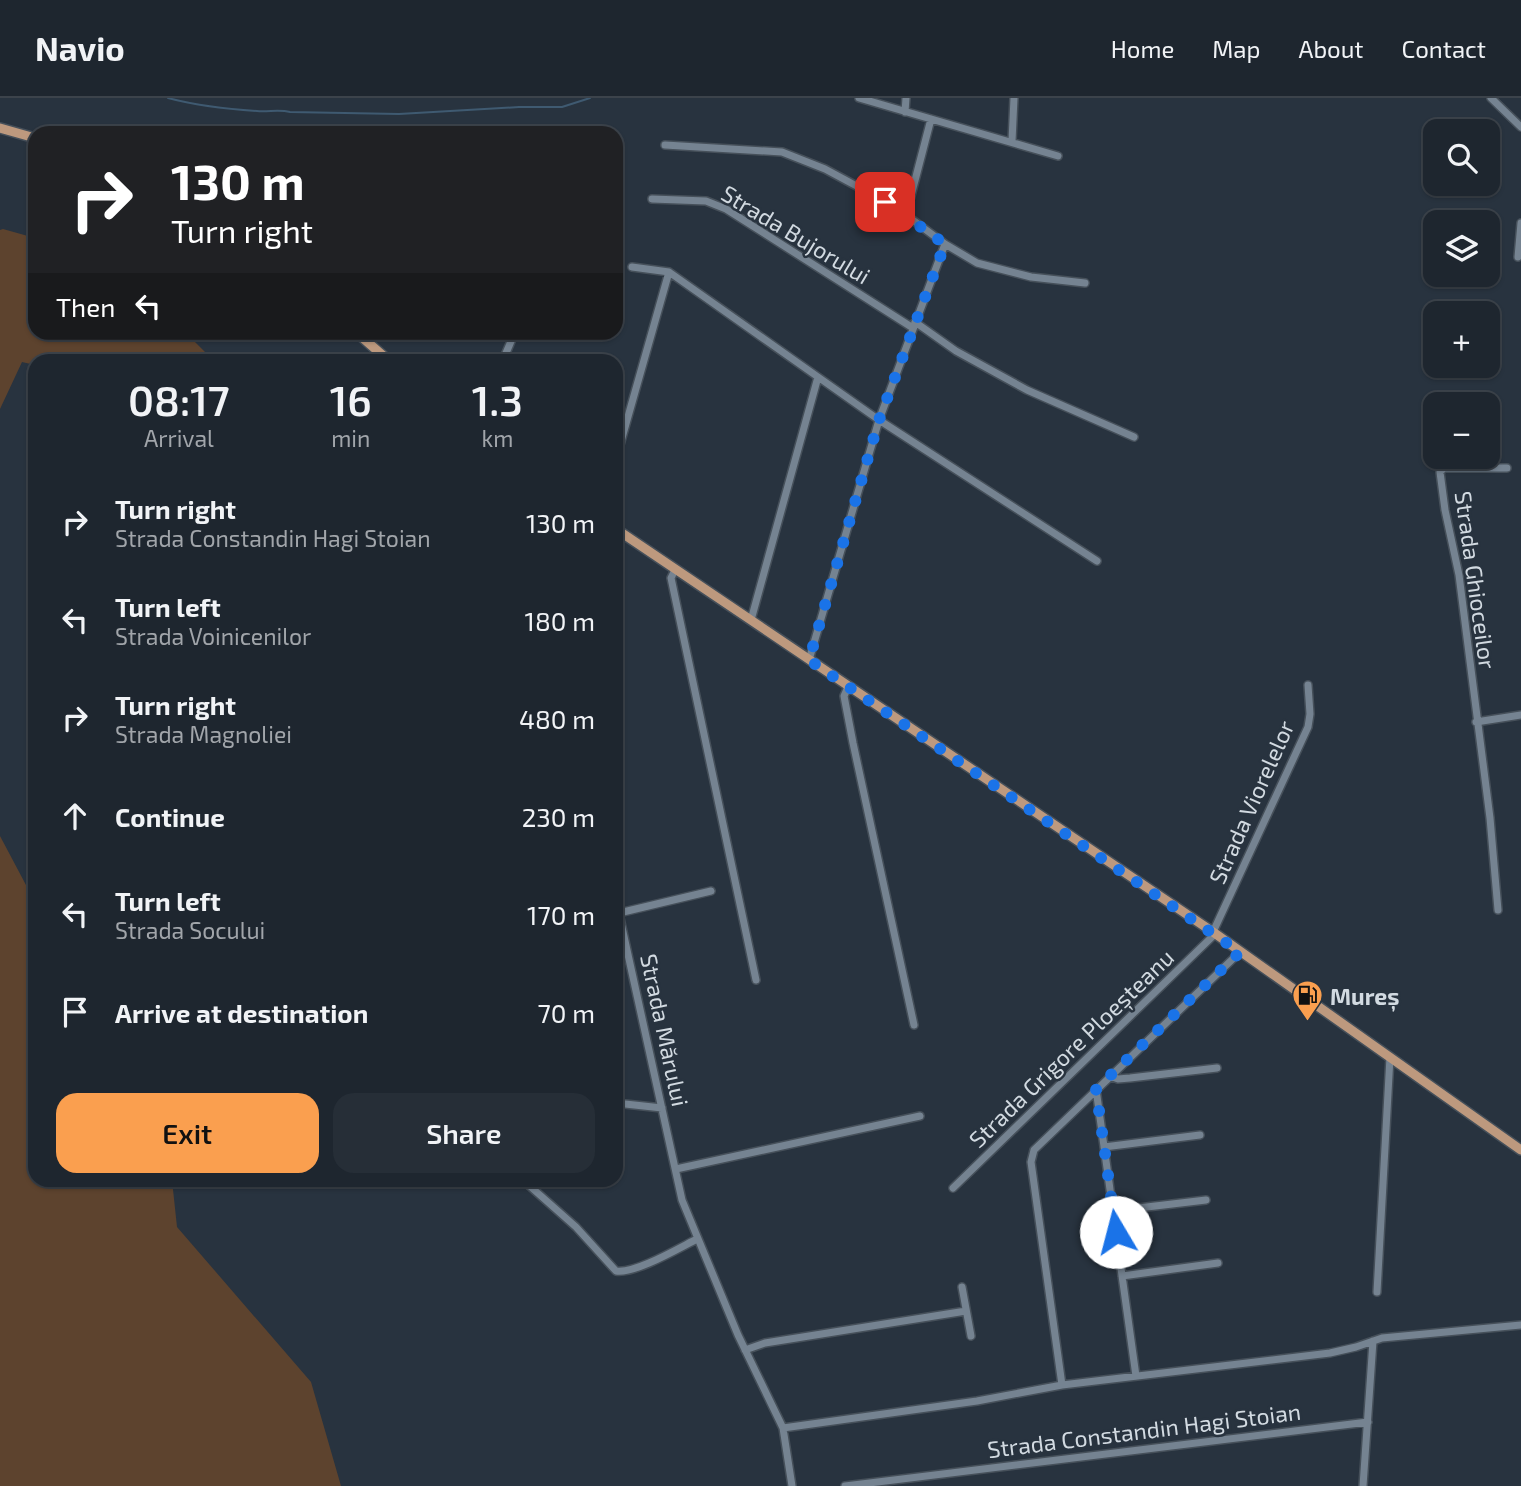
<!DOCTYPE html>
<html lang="en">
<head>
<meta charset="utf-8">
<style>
	:root { --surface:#1e262f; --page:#262e37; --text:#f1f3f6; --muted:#a1a5aa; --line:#3c434b; --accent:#fa9f4f }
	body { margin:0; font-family:"Exo 2",sans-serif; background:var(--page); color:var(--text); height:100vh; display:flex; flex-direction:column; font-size:26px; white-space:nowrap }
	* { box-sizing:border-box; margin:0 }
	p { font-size:23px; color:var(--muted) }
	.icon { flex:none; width:38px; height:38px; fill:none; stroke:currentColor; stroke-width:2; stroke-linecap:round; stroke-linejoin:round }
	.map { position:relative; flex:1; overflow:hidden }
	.sheet { position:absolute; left:28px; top:256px; width:595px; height:833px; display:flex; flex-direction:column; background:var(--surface); border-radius:21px; box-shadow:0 2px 5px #0004,0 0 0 2px var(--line) }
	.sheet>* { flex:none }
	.banner { position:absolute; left:28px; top:28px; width:595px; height:214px; border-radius:21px; box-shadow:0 2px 5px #0004,0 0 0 2px var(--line); background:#202124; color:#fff; overflow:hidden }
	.tools { position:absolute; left:1423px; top:21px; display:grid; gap:14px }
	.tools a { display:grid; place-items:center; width:77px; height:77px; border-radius:14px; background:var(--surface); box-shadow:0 2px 5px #0004,0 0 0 2px var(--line); font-size:35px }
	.pin { position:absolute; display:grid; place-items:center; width:60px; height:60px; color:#fff; margin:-30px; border-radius:14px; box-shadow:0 4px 10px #0006 }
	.me { position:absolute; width:77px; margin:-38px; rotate:352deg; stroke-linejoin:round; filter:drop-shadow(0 0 5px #0008) }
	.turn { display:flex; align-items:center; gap:24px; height:147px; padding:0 28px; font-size:32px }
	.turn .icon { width:91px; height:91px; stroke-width:2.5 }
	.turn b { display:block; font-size:49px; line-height:60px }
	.then { display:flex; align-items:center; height:66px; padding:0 28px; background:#0003; gap:14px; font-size:26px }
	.eta { display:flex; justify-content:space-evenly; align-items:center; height:119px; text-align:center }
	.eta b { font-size:42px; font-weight:600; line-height:49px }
	.primary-button { display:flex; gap:14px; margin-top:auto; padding:14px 28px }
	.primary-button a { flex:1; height:80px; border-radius:21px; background:var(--accent); color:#111; font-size:28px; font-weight:600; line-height:80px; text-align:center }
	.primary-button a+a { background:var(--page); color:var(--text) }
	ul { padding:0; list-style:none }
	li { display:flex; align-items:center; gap:21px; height:98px; padding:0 28px }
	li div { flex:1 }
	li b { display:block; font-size:26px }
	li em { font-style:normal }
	header { display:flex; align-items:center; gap:42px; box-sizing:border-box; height:98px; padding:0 35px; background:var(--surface); border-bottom:2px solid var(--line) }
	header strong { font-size:33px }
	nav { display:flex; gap:38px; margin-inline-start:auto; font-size:24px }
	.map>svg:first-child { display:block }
	.green { fill:#5d432e }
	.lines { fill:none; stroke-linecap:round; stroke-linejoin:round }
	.stream { stroke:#3f5a71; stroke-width:2 }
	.minor-casing { stroke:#46505a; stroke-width:10 }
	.major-casing { stroke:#46505a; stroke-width:12 }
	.minor { stroke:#758391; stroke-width:7 }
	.major { stroke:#bd997e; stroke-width:9 }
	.route { stroke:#1a73e8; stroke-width:12; stroke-dasharray:0 21.6 }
	.labels { text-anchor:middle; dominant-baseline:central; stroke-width:5; stroke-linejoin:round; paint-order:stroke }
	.street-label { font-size:23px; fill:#d2dae1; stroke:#28333f }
	.poi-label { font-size:23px; font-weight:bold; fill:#d2dae1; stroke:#28333f; text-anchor:start }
</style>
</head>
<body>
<header>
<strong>Navio</strong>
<nav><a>Home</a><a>Map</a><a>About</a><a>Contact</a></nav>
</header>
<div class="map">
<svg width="1521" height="1388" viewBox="0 0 1521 1388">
	<rect width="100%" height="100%" fill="#28333f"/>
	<path class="green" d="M3 131 35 140V234L186 235 213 262H35V267L22 264 0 311V132Z
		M0 738 35 804V1082H172L177 1129 311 1284 341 1388H0Z"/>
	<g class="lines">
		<path class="stream" d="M168 0C198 8 227 11 257 13 269 14 279 11 290 14L399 16 519 9H562L590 0"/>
		<defs>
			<path id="minor" d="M859 0 1058 58
				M1491 0 1521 29
				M905 14 906 0
				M1012 43 1014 0
				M665 47 782 54 825 71 864 92 906 117 945 146 977 165 1031 179 1085 185
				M652 101 706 103 726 111 913 230
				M906 117 931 21
				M1518 159 1521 125
				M632 169 669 174 818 279 751 522
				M915 224 956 253 1027 292 1134 339
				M503 262 515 234
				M818 279 879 322 1097 463
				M616 361 669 174
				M675 472 671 480 756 882
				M809 562 879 322 945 146
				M848 589 844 598 853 645 914 927
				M1476 624 1521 617
				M616 802 682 1102 738 1237 783 1330 792 1388
				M1498 812 1490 720 1459 477 1445 412 1440 374 1444 370H1507
				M619 815 711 793
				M1213 834 1308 629 1310 616 1308 587
				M1240 854 1034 1052 1031 1064 1062 1287 1330 1255 1356 1249 1382 1240 1521 1227
				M1110 978 1118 981 1130 980 1217 970
				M1096 991 1136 1278
				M616 1005 662 1010
				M1104 1049 1200 1037
				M676 1071 920 1018
				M523 1082 576 1129 616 1173C635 1176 679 1150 697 1141
				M953 1090 1215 836
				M1113 1113 1206 1102
				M1122 1178 1218 1165
				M962 1189 971 1238
				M1377 1194 1390 959
				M745 1252 765 1245 966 1213
				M783 1330 977 1303 1062 1287
				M845 1388 1368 1324
				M1363 1388 1373 1243"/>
			<path id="major" d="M0 30 35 40
				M356 234 388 262
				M616 431 1213 834 1521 1052"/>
		</defs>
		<use href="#minor" class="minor-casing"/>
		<use href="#major" class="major-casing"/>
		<use href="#minor" class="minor"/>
		<use href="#major" class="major"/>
	</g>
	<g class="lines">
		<path class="route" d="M885 104 945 146 879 322 809 562 1240 854 1096 991 1116 1134"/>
	</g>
	<defs>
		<symbol id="fuel-pin" viewBox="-11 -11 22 30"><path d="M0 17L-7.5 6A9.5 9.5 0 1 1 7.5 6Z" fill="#fa9f4f" stroke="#28333f"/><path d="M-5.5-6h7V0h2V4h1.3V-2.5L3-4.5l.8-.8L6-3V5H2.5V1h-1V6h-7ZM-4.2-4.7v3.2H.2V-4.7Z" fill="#111"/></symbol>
	</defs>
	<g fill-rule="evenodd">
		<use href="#fuel-pin" x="1290" y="880" width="35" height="47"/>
	</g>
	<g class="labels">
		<g class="street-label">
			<text transform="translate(796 136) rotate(31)">Strada Bujorului</text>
			<text transform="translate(1476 482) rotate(82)">Strada Ghioceilor</text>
			<text transform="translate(1251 704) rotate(-66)">Strada Viorelelor</text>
			<text transform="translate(665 932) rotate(78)">Strada Mărului</text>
			<text transform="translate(1071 950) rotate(-44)">Strada Grigore Ploeșteanu</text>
			<text transform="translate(1144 1332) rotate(-7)">Strada Constandin Hagi Stoian</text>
		</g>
		<g class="poi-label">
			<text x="1330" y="898">Mureș</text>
		</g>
	</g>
</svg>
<div class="tools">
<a><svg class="icon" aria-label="search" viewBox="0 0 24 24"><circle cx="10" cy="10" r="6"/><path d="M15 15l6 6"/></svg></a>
<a><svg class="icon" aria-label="layers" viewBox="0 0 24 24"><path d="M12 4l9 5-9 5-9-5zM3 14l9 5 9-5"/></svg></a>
<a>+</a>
<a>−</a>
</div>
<div class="pin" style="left:885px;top:104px;background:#d93025"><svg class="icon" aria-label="arrive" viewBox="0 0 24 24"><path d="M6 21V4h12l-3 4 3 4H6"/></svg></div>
<svg class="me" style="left:1116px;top:1134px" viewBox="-20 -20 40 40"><circle r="19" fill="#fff"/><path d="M0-13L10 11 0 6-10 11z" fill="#1a73e8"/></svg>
<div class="banner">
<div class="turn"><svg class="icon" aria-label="right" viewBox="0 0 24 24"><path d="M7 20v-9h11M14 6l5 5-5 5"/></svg><div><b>130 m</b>Turn right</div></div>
<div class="then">Then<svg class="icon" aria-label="left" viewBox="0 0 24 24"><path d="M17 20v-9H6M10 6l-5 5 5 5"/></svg></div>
</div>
<section class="sheet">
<div class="eta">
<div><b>08:17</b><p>Arrival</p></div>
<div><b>16</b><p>min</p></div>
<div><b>1.3</b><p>km</p></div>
</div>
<ul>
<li><svg class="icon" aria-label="right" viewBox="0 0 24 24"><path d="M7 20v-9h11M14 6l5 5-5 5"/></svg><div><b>Turn right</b><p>Strada Constandin Hagi Stoian</p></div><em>130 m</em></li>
<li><svg class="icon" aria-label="left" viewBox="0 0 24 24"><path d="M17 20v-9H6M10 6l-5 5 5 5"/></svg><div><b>Turn left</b><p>Strada Voinicenilor</p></div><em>180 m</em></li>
<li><svg class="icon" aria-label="right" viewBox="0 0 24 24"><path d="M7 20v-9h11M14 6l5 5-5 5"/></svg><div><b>Turn right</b><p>Strada Magnoliei</p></div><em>480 m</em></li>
<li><svg class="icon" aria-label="ahead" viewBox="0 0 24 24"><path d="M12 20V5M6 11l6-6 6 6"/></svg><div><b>Continue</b></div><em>230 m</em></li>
<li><svg class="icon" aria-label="left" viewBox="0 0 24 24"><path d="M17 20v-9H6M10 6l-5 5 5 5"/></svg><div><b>Turn left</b><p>Strada Socului</p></div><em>170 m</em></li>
<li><svg class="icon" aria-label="arrive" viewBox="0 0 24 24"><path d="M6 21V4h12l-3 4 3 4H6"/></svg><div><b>Arrive at destination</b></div><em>70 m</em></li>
</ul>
<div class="primary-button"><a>Exit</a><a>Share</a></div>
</section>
</div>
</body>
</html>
